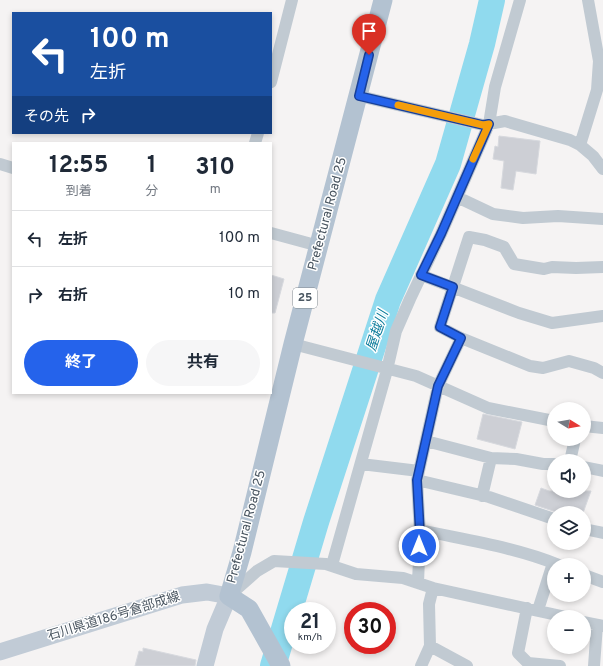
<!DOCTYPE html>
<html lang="ja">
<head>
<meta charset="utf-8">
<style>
	:root { --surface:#fff; --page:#f6f6f7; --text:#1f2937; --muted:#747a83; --line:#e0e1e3; --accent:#2563eb }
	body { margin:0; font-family:Overpass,"Noto Sans JP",sans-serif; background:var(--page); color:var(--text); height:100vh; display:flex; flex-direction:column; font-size:15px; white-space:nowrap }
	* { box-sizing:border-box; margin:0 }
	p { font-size:13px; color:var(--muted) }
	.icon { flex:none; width:22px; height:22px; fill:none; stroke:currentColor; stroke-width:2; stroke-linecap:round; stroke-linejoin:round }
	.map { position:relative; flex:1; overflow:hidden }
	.drawer { position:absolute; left:12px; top:142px; width:260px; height:252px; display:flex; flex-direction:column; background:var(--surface); border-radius:0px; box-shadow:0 2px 6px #0003 }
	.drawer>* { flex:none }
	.hud { position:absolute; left:12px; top:12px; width:260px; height:122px; border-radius:0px; box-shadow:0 2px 6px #0003; background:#1a4fa0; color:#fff; overflow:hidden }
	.needle { width:26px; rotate:101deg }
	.fabs { position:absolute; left:547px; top:402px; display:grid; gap:8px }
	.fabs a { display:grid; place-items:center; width:44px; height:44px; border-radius:50%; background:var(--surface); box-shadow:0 2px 6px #0003; font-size:20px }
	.speed { position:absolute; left:284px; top:602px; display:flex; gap:8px; font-size:20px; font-weight:700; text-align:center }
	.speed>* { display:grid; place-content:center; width:52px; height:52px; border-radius:50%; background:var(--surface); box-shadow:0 2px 6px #0003; line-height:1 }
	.speed small { font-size:10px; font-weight:400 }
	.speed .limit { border:6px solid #d22; background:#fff; color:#111 }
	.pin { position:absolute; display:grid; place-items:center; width:34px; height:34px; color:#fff; margin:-41px -17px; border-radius:50% 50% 50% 0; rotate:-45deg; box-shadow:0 0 4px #0007 }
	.pin .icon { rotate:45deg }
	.me { position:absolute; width:44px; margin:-22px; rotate:0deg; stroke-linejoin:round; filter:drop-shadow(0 0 3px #0008) }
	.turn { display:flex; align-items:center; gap:14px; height:84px; padding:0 12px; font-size:18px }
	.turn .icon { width:52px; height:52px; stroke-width:2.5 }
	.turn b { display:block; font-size:28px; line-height:34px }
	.then { display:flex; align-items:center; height:38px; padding:0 12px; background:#0003; gap:8px; font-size:15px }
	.eta { display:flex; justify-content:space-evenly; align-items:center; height:68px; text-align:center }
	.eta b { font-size:24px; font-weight:700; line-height:28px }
	.cta { display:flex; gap:8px; margin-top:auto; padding:8px 12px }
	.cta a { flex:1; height:46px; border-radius:24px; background:var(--accent); color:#fff; font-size:16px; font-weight:700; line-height:46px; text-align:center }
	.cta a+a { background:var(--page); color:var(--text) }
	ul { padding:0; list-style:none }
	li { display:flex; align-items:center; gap:12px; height:56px; padding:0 12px; border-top:1px solid var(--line) }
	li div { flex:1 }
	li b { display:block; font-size:15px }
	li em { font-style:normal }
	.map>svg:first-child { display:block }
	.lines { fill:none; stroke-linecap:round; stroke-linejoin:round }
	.river { stroke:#90daee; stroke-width:26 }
	.building { fill:#cdcfd5; stroke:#d7d9de }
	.street { stroke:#c1cad2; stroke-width:12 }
	.secondary { stroke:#c1cbd6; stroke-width:17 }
	.primary { stroke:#b3c2d1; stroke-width:19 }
	.route-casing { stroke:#184099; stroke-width:10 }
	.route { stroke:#2563eb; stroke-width:7 }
	.slow { stroke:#f59e0b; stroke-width:7 }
	.labels { text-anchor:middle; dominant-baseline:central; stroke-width:3; stroke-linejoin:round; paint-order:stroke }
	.shield { fill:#fff; stroke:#808990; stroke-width:1 }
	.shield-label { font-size:12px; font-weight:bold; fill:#4a5661 }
	.street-label { font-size:13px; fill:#4a5661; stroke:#fff }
	.water-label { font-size:14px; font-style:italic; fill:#0c7c9b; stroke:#fff }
</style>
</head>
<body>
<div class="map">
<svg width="603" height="666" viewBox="0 0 603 666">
	<rect width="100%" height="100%" fill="#f5f3f3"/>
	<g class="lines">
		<path class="river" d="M273 666 316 522 388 300 448 164 482 44 492 0"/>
	</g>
	<path class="building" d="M499 136 540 141 536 174 516 171 513 190 501 188 504 161 493 159 495 146 498 147Z
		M271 275 284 279 275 313H271Z
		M483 414 522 422 515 449 477 439Z
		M541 488 549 491H591L583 513H559L535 505Z
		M143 648 196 660 195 666H135L139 651 143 652Z"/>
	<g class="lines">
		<path class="street" d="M271 82 292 0
			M359 96 483 125 505 121 570 140 580 145 593 156 603 169
			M255 143 258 133
			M580 145 597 90 599 61 588 0
			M0 164 13 168
			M457 197 493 214 523 218 558 216 603 219
			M271 233 319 246
			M603 267 576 268 552 267 544 269 514 264 504 247 485 240 469 237 440 327 461 338 530 366 543 368 569 361 594 368 603 373
			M421 275 519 313 552 323 603 316
			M293 344 416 376 488 408 554 421
			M584 426 603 428
			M426 441 491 458 516 459 543 464H554
			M570 461 575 439
			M361 464 419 471
			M584 467 603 471
			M417 480 489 497 554 519
			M482 496 491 458
			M584 529 603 533
			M420 530C466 540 515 547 559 565
			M332 565 387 370 396 331 410 299 441 234 489 124 495 87 520 0
			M584 575 603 582
			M418 583 420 534 417 480 438 386 461 338
			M231 594 257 571 274 561 326 564 356 574 403 578 433 588 566 617
			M527 608 518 653 528 663 560 666
			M538 610 553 563
			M584 622 603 626
			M430 646 467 666
			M421 666 430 646 429 604 433 588
			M594 666 597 625"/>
		<path class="secondary" d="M0 652 182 595 207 592 229 596 215 629 205 666"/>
		<path class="primary" d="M281 666 249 609 229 596 242 552 293 344 383 0"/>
	</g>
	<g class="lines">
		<defs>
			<path id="route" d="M369 55 359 96 483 125 489 124 441 234 421 275 453 287 440 327 461 338 438 386 417 480 420 534 419 546"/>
		</defs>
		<use href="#route" class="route-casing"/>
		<use href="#route" class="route"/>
		<path class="slow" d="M398 105 483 125 489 124 473 159"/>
	</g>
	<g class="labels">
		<rect class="shield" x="293" y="288" width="24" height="20" rx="3"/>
		<g class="shield-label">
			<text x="305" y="298">25</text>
		</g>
		<g class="street-label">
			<text transform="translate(328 214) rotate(-75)">Prefectural Road 25</text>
			<text transform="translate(247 527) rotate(-75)">Prefectural Road 25</text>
			<text transform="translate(114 617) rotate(-17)">石川県道186号倉部成線</text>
		</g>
		<g class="water-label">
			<text transform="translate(378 331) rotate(-72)">屋越川</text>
		</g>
	</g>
</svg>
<div class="fabs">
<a><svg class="needle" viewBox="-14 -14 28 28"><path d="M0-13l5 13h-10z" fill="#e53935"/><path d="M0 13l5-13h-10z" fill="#747a83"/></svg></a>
<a><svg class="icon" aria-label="sound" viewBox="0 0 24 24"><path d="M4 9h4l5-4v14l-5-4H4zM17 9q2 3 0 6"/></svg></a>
<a><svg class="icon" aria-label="layers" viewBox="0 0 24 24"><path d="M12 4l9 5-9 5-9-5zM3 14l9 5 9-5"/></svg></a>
<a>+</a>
<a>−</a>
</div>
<div class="speed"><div>21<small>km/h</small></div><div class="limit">30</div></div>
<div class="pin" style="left:369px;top:55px;background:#d93025"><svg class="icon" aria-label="arrive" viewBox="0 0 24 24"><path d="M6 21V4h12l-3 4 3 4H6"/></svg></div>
<svg class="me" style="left:419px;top:546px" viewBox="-20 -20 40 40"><circle r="17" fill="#2563eb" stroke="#fff" stroke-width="3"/><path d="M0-11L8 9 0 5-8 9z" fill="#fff"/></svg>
<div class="hud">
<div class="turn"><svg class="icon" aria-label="left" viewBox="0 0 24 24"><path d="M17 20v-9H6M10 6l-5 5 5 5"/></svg><div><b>100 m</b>左折</div></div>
<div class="then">その先<svg class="icon" aria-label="right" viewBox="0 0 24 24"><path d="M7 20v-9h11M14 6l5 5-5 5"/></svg></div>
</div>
<section class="drawer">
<div class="eta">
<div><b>12:55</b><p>到着</p></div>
<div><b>1</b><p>分</p></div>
<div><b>310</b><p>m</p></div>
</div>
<ul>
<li><svg class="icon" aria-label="left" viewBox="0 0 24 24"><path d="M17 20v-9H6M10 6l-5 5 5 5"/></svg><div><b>左折</b></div><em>100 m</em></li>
<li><svg class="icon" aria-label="right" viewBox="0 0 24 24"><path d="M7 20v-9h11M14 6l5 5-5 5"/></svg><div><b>右折</b></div><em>10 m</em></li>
</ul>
<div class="cta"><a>終了</a><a>共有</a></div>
</section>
</div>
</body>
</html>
